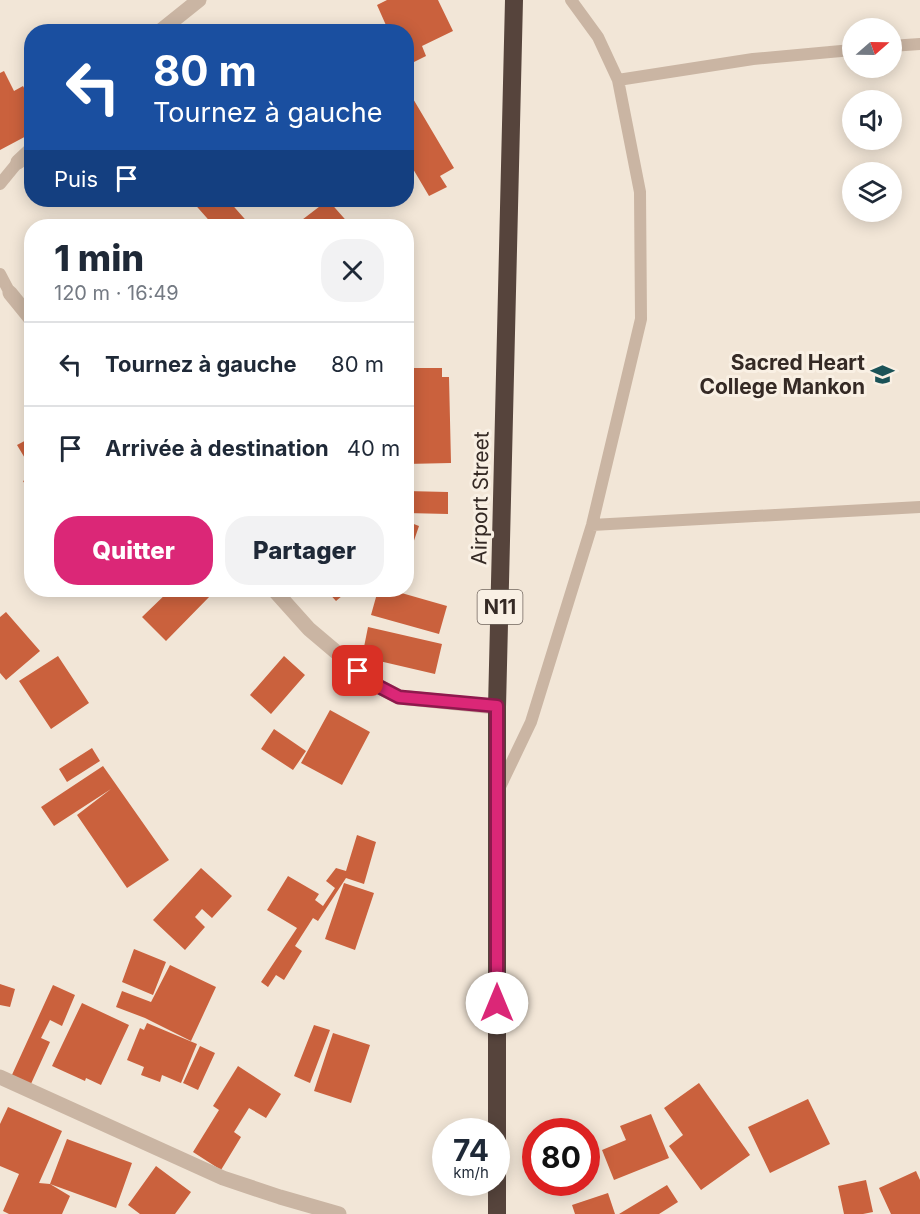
<!DOCTYPE html>
<html lang="fr">
<head>
<meta charset="utf-8">
<style>
	:root { --surface:#fff; --page:#f2f2f3; --text:#1f2937; --muted:#747a83; --line:#e0e1e3; --accent:#db2777 }
	body { margin:0; font-family:Inter,sans-serif; background:var(--page); color:var(--text); height:100vh; display:flex; flex-direction:column; font-size:22px; white-space:nowrap }
	* { box-sizing:border-box; margin:0 }
	p { font-size:20px; color:var(--muted) }
	.icon { flex:none; width:33px; height:33px; fill:none; stroke:currentColor; stroke-width:2; stroke-linecap:round; stroke-linejoin:round }
	.map { position:relative; flex:1; overflow:hidden }
	.drawer { position:absolute; left:24px; top:219px; width:390px; height:378px; display:flex; flex-direction:column; background:var(--surface); border-radius:24px; box-shadow:0 3px 15px #0003 }
	.drawer>* { flex:none }
	.banner { position:absolute; left:24px; top:24px; width:390px; height:183px; border-radius:24px; box-shadow:0 3px 15px #0003; background:#1a4fa0; color:#fff; overflow:hidden }
	.needle { width:39px; rotate:70deg }
	.fabs { position:absolute; left:842px; top:18px; display:grid; gap:12px }
	.fabs a { display:grid; place-items:center; width:60px; height:60px; border-radius:50%; background:var(--surface); box-shadow:0 3px 15px #0003; font-size:30px }
	.speed { position:absolute; left:432px; top:1118px; display:flex; gap:12px; font-size:30px; font-weight:700; text-align:center }
	.speed>* { display:grid; place-content:center; width:78px; height:78px; border-radius:50%; background:var(--surface); box-shadow:0 3px 15px #0003; line-height:1 }
	.speed small { font-size:15px; font-weight:400 }
	.speed .limit { border:9px solid #d22; background:#fff; color:#111 }
	.pin { position:absolute; display:grid; place-items:center; width:51px; height:51px; color:#fff; margin:-26px; border-radius:12px; box-shadow:0 3px 9px #0006 }
	.me { position:absolute; width:66px; margin:-33px; rotate:0deg; stroke-linejoin:round; filter:drop-shadow(0 0 4px #0008) }
	.turn { display:flex; align-items:center; gap:21px; height:126px; padding:0 30px; font-size:27px }
	.turn .icon { width:78px; height:78px; stroke-width:2.5 }
	.turn b { display:block; font-size:42px; line-height:51px }
	.then { display:flex; align-items:center; height:57px; padding:0 30px; background:#0003; gap:12px; font-size:22px }
	.round { display:grid; place-items:center; flex:none; width:63px; height:63px; border-radius:24px; background:var(--page) }
	.headline { display:flex; align-items:center; justify-content:space-between; height:102px; padding:0 30px }
	h1 { font-size:36px; font-weight:800; line-height:45px }
	.button { display:flex; gap:12px; margin-top:auto; padding:12px 30px }
	.button a { flex:1; height:69px; border-radius:24px; background:var(--accent); color:#fff; font-size:24px; font-weight:800; line-height:69px; text-align:center }
	.button a+a { background:var(--page); color:var(--text) }
	ul { padding:0; list-style:none }
	li { display:flex; align-items:center; gap:18px; height:84px; padding:0 30px; border-top:2px solid var(--line) }
	li div { flex:1 }
	li b { display:block; font-size:22px }
	li em { font-style:normal }
	.map>svg:first-child { display:block }
	.building { fill:#ca613d }
	.lines { fill:none; stroke-linecap:round; stroke-linejoin:round }
	.lane { stroke:#cab5a3; stroke-width:12 }
	.street { stroke:#cab5a3; stroke-width:15 }
	.highway { stroke:#56443c; stroke-width:18 }
	.route-casing { stroke:#8e194d; stroke-width:15 }
	.route { stroke:#db2777; stroke-width:10 }
	.labels { text-anchor:middle; dominant-baseline:central; stroke-width:6; stroke-linejoin:round; paint-order:stroke }
	.shield { fill:#f9f0e4; stroke:#70655e; stroke-width:1.5 }
	.shield-label { font-size:20px; font-weight:bold; fill:#352a25 }
	.poi-label { font-size:21px; font-weight:bold; fill:#352a25; stroke:#f9f0e4; text-anchor:end }
	.street-label { font-size:21px; fill:#352a25; stroke:#f9f0e4 }
</style>
</head>
<body>
<div class="map">
<svg width="920" height="1214" viewBox="0 0 920 1214">
	<rect width="100%" height="100%" fill="#f2e6d7"/>
	<path class="building" d="M387 0H438L453 31 422 46 426 56 406 66V32H389L377 5Z
		M4 71 14 91 23 86 32 103V133L0 150V73Z
		M412 97 454 168 440 176 447 187 429 196 406 157V101Z
		M191 200H228L251 226H214Z
		M328 200 351 226H294Z
		M406 368H442V377H449L451 463 406 464Z
		M32 437V470L17 445Z
		M32 476V496L23 481Z
		M406 491 448 492V514L406 513Z
		M406 521 419 526 407 561H406Z
		M170 590H208L212 594 166 641 142 617Z
		M326 590H349L336 601Z
		M378 590H391L447 606 439 634 371 615Z
		M6 612 40 651 6 680 0 673V617Z
		M368 627 442 644 435 674 362 657Z
		M58 656 89 703 51 729 19 681Z
		M284 656 305 675 271 714 250 695Z
		M330 710 370 732 342 785 301 763Z
		M274 729 306 751 293 770 261 749Z
		M92 748 100 761 67 782 59 769Z
		M103 766 169 860 127 888 77 815 111 789 54 826 41 807Z
		M357 835 376 842 364 884 346 878 318 921 313 918 295 946 302 951 284 980 276 975 268 987 261 982 297 928 267 910 288 876 319 894 315 900 323 906 335 888 326 881 336 868 346 871Z
		M201 868 232 896 212 918 202 909 195 917 205 927 185 950 153 920Z
		M344 883 374 893 355 950 325 939Z
		M134 949 166 962 153 995 122 982Z
		M170 965 216 987 191 1041 145 1018 116 1007 122 991 151 1002Z
		M0 984 15 989 10 1007 0 1005Z
		M53 985 75 995 62 1026 50 1020 41 1038 50 1042 30 1086 11 1077Z
		M82 1003 129 1025 101 1085 86 1078 85 1081 52 1066Z
		M147 1023 197 1044 181 1083 162 1075 160 1082 141 1075 144 1067 127 1060 140 1028 144 1030Z
		M314 1025 330 1030 310 1083 294 1076Z
		M333 1033 370 1045 351 1103 314 1091Z
		M200 1046 215 1053 198 1090 183 1083Z
		M238 1066 281 1094 266 1118 249 1108 234 1132 241 1137 221 1170 193 1152 219 1110 213 1106Z
		M699 1083 750 1155 701 1190 669 1146 683 1135 664 1108Z
		M808 1099 830 1144 770 1173 748 1127Z
		M8 1107 62 1131 39 1183 50 1184 70 1196 62 1214H9L3 1211 19 1174 0 1166V1124Z
		M651 1114 669 1158 614 1180 602 1150 626 1140 620 1126Z
		M67 1139 132 1163 116 1208 50 1184Z
		M156 1166 191 1192 175 1214H140L128 1205Z
		M916 1171 920 1180V1214H891L879 1188Z
		M866 1180 873 1212 863 1214H844L838 1186Z
		M667 1185 678 1202 659 1214H619Z
		M608 1193 615 1214H575L572 1205Z"/>
	<g class="lines">
		<path class="lane" d="M891 46 920 44
			M618 80 753 59 852 50
			M0 184 18 162
			M0 274 10 293
			M592 525 920 507
			M499 789 531 722 592 525 641 319 640 192 618 80 598 37 571 0"/>
		<path class="street" d="M159 32 199 0
			M18 162 32 149
			M10 293 32 320
			M274 590 309 629 374 684 399 697 497 707
			M0 1077 223 1178 280 1197 339 1214"/>
		<path class="highway" d="M497 1214V707L514 0"/>
	</g>
	<g class="lines">
		<defs>
			<path id="route" d="M358 671 374 684 399 697 497 706V1003"/>
		</defs>
		<use href="#route" class="route-casing"/>
		<use href="#route" class="route"/>
	</g>
	<defs>
		<symbol id="school-bare" viewBox="-9 -9 18 18"><path d="M0-5L7-2L0 1L-7-2ZM-4 1L0 2.5L4 1V4Q0 6-4 4Z" fill="#1a5257" stroke="#f9f0e4" stroke-width="2.5" paint-order="stroke"/></symbol>
	</defs>
	<g fill-rule="evenodd">
		<use href="#school-bare" x="866" y="358" width="33" height="33"/>
	</g>
	<g class="labels">
		<rect class="shield" x="477.5" y="590" width="45" height="34" rx="4.5"/>
		<g class="shield-label">
			<text x="500" y="607">N11</text>
		</g>
		<g class="poi-label">
			<text x="865" y="362">Sacred Heart<tspan x="865" dy="24">College Mankon</tspan></text>
		</g>
		<g class="street-label">
			<text transform="translate(480 498) rotate(-89)">Airport Street</text>
		</g>
	</g>
</svg>
<div class="fabs">
<a><svg class="needle" viewBox="-14 -14 28 28"><path d="M0-13l5 13h-10z" fill="#e53935"/><path d="M0 13l5-13h-10z" fill="#747a83"/></svg></a>
<a><svg class="icon" aria-label="sound" viewBox="0 0 24 24"><path d="M4 9h4l5-4v14l-5-4H4zM17 9q2 3 0 6"/></svg></a>
<a><svg class="icon" aria-label="layers" viewBox="0 0 24 24"><path d="M12 4l9 5-9 5-9-5zM3 14l9 5 9-5"/></svg></a>
</div>
<div class="speed"><div>74<small>km/h</small></div><div class="limit">80</div></div>
<div class="pin" style="left:358px;top:671px;background:#d93025"><svg class="icon" aria-label="arrive" viewBox="0 0 24 24"><path d="M6 21V4h12l-3 4 3 4H6"/></svg></div>
<svg class="me" style="left:497px;top:1003px" viewBox="-20 -20 40 40"><circle r="19" fill="#fff"/><path d="M0-13L10 11 0 6-10 11z" fill="#db2777"/></svg>
<div class="banner">
<div class="turn"><svg class="icon" aria-label="left" viewBox="0 0 24 24"><path d="M17 20v-9H6M10 6l-5 5 5 5"/></svg><div><b>80 m</b>Tournez à gauche</div></div>
<div class="then">Puis<svg class="icon" aria-label="arrive" viewBox="0 0 24 24"><path d="M6 21V4h12l-3 4 3 4H6"/></svg></div>
</div>
<section class="drawer">
<div class="headline"><div><h1>1 min</h1><p>120 m · 16:49</p></div><a class="round"><svg class="icon" aria-label="close" viewBox="0 0 24 24"><path d="M6 6l12 12M18 6L6 18"/></svg></a></div>
<ul>
<li><svg class="icon" aria-label="left" viewBox="0 0 24 24"><path d="M17 20v-9H6M10 6l-5 5 5 5"/></svg><div><b>Tournez à gauche</b></div><em>80 m</em></li>
<li><svg class="icon" aria-label="arrive" viewBox="0 0 24 24"><path d="M6 21V4h12l-3 4 3 4H6"/></svg><div><b>Arrivée à destination</b></div><em>40 m</em></li>
</ul>
<div class="button"><a>Quitter</a><a>Partager</a></div>
</section>
</div>
</body>
</html>
